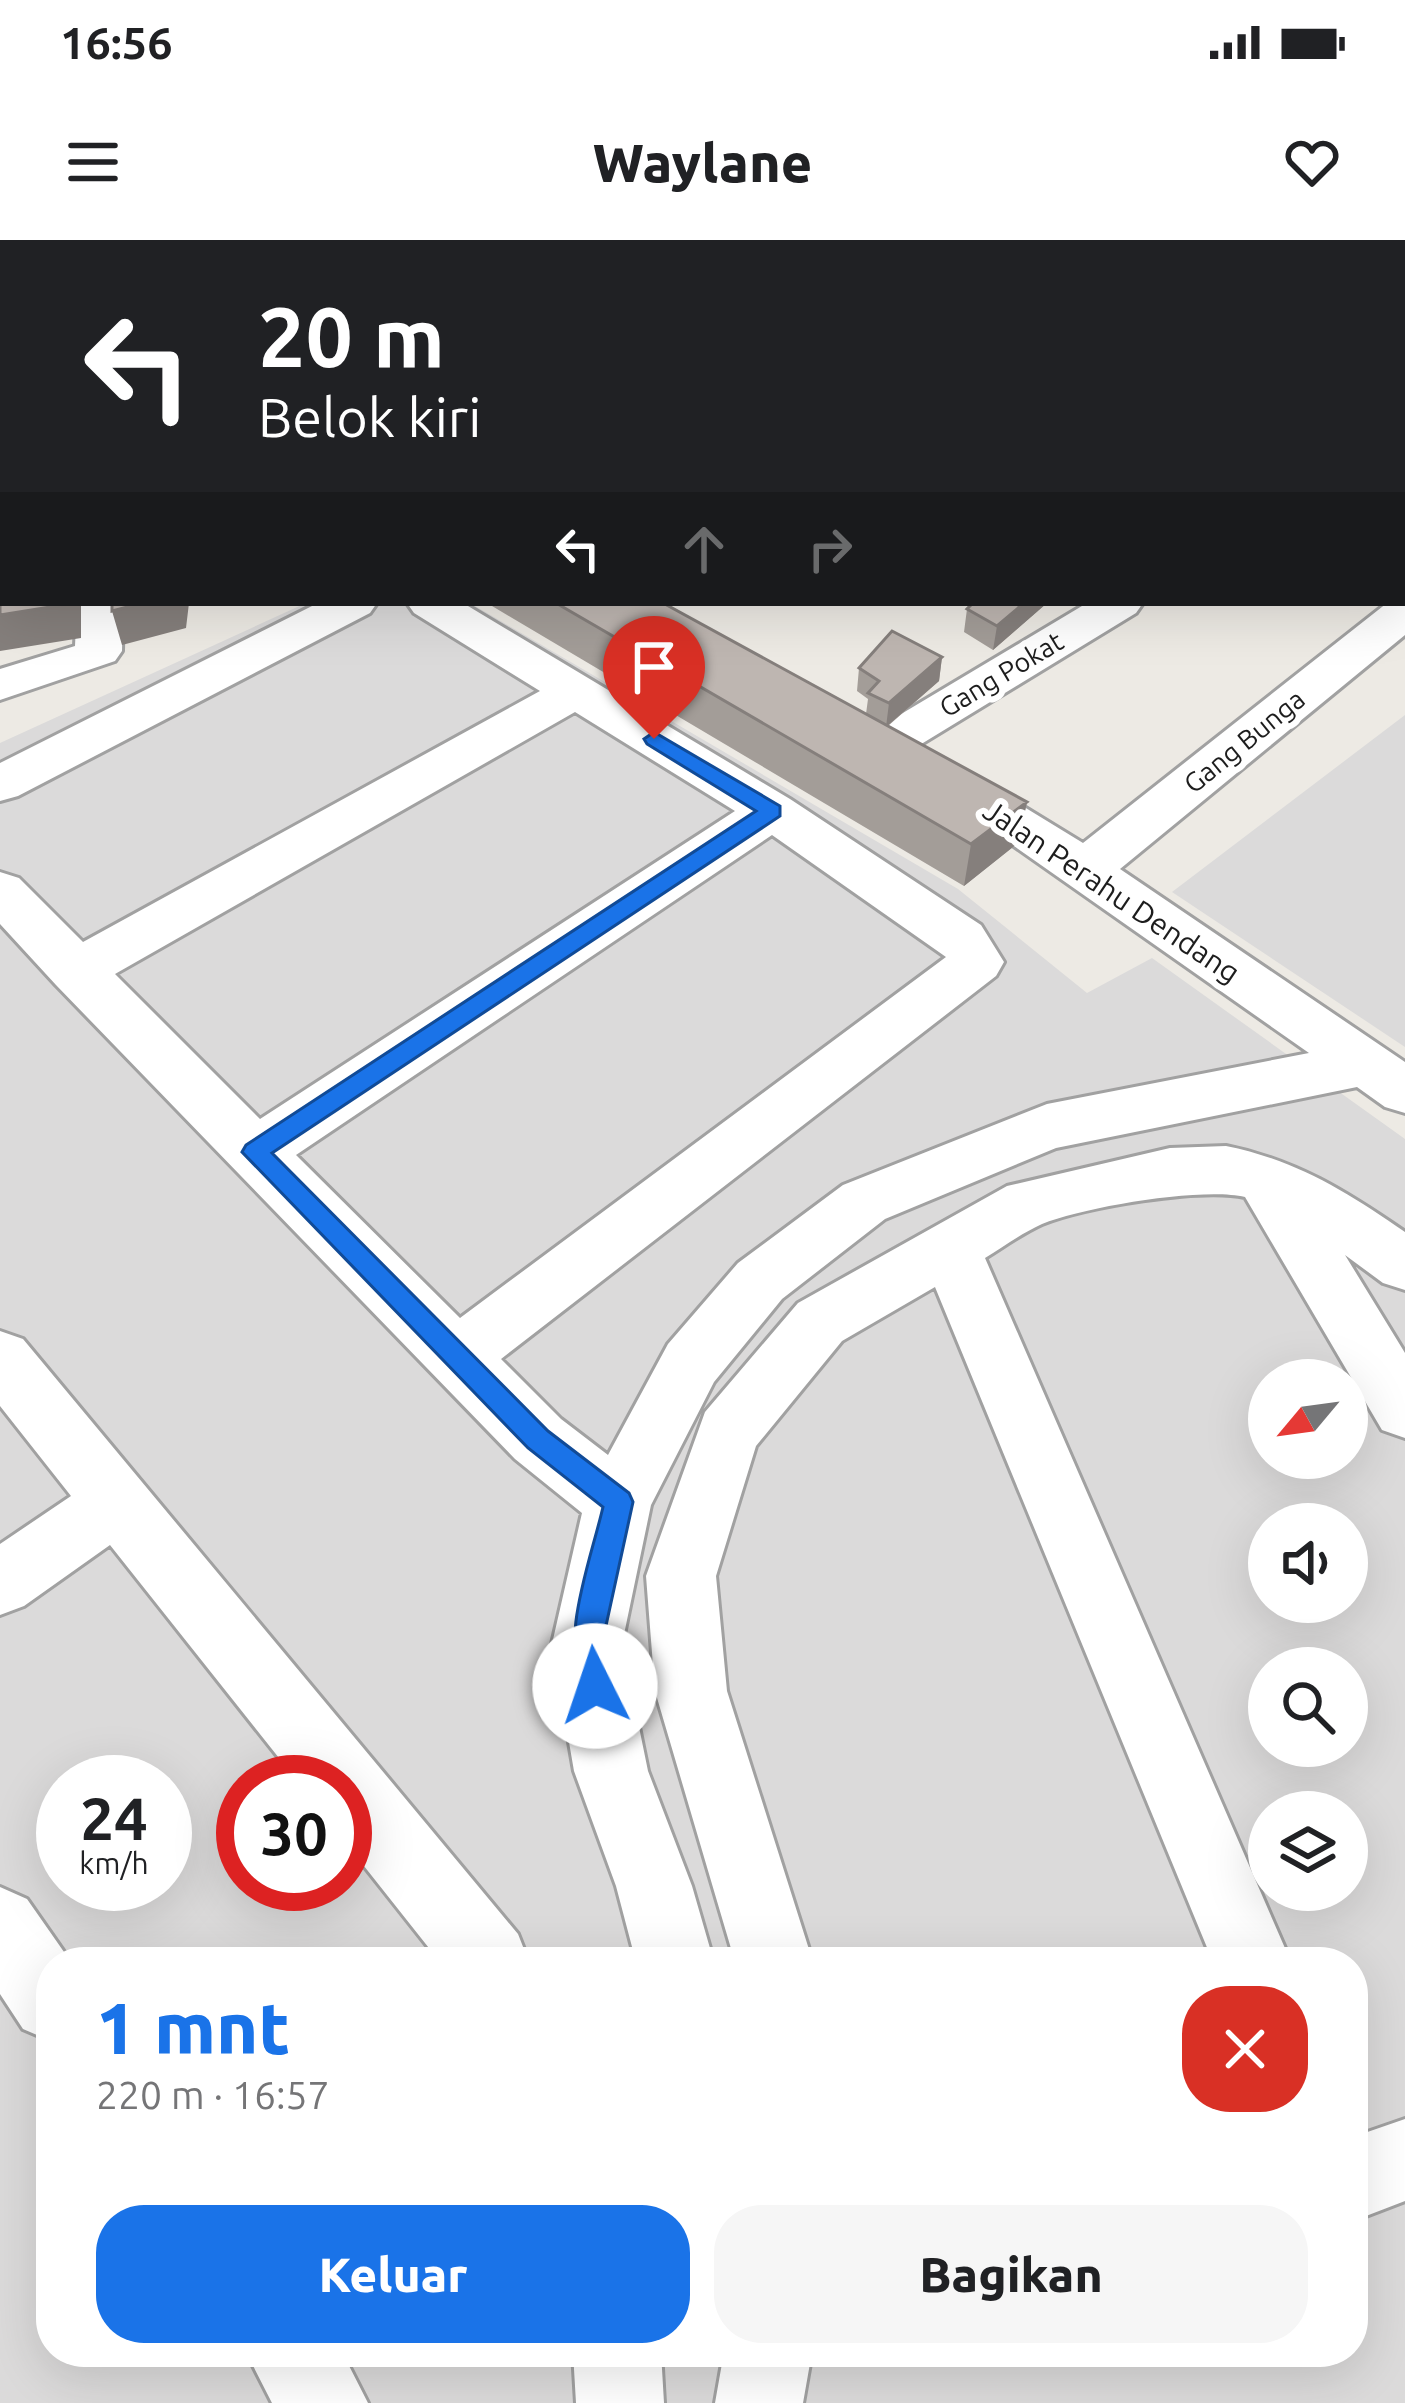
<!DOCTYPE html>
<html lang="id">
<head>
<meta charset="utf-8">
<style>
	:root { --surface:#fff; --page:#f6f6f6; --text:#202124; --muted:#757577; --accent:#1a73e8 }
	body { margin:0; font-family:Ubuntu,sans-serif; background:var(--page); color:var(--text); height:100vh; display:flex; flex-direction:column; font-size:45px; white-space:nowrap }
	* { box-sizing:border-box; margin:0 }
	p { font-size:39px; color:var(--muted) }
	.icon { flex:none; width:66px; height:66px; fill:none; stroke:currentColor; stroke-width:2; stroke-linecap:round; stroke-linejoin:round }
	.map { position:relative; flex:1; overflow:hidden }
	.details { position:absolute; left:36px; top:1707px; width:1332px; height:420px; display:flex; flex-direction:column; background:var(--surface); border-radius:48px; box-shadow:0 12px 48px #0002 }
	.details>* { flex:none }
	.banner { position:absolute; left:0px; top:0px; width:1407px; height:366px; box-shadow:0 12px 48px #0002; background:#202124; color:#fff; overflow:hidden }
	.needle { width:78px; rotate:241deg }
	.controls { position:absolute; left:1248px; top:1119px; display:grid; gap:24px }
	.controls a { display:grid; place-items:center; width:120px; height:120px; border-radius:50%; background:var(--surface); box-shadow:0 12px 48px #0002; font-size:60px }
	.speed { position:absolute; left:36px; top:1515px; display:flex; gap:24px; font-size:60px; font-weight:700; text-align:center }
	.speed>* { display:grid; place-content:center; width:156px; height:156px; border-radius:50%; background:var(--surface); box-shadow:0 12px 48px #0002; line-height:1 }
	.speed small { font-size:30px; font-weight:400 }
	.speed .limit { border:18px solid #d22; background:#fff; color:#111 }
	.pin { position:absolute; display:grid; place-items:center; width:102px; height:102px; color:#fff; margin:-123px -51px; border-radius:50% 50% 50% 0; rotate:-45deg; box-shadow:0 0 12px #0007 }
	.pin .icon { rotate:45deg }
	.me { position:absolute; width:132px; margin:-66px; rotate:356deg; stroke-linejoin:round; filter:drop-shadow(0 0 9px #0008) }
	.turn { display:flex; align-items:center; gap:42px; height:252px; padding:0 60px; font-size:54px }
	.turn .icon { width:156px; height:156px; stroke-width:2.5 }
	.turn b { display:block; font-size:84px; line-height:102px }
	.lanes { display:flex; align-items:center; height:114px; padding:0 60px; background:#0003; justify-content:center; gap:60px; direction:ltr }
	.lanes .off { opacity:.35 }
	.round { display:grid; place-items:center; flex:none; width:126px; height:126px; border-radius:48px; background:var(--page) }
	.headline { display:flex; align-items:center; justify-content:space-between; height:204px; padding:0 60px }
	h1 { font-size:72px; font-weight:800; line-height:90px; color:var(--accent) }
	.action { display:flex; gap:24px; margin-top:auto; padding:24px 60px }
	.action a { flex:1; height:138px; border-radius:48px; background:var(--accent); color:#fff; font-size:48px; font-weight:800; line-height:138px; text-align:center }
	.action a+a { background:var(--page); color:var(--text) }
	.status { display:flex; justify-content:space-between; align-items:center; height:84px; padding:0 60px; background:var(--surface); direction:ltr }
	.status svg { height:33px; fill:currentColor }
	header { display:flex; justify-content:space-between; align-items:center; height:156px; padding:0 60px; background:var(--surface); font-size:54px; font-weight:800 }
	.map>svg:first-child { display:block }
	.residential { fill:#dbdada; fill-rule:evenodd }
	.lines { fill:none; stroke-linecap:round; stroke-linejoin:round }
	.minor-casing { stroke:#a1a1a1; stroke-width:6 }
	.minor { fill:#fff; fill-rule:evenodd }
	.wall { fill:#a39d98 }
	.shaded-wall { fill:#857f7c }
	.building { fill:#beb6b1; stroke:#857f7c; stroke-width:3 }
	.route { fill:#1a73e8; stroke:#114b97; stroke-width:3 }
	.labels { text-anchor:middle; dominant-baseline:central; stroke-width:12; stroke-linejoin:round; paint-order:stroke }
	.far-street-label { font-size:27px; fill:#1d1d1d; stroke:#fff }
	.street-label { font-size:30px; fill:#1d1d1d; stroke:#fff }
</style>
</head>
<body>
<div class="status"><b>16:56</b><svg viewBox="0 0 49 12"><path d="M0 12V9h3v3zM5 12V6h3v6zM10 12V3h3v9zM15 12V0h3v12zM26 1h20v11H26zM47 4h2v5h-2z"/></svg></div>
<header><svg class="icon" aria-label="menu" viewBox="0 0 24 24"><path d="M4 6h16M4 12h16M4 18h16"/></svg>Waylane<svg class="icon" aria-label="heart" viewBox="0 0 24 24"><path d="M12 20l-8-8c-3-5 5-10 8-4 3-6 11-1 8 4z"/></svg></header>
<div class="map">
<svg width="1405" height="2163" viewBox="0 0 1405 2163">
	<rect width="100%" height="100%" fill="#edeae4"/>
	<path class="residential" d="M306 363H470L958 649 1087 753 1152 718 1405 899V2163H0V503ZM1269 1140H1347V1218H1269ZM1269 1284H1347V1362H1269ZM1269 1428H1347V1506H1269ZM63 1542H165V1644H63ZM243 1542H345V1644H243ZM1269 1572H1347V1650H1269ZM51 1722H1353V2112H51Z
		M1405 475V807L1172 652Z"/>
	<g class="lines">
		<defs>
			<path id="minor" d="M112 0H150L151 3H113Z
				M505 0H547L549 3H507Z
				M743 0H786L788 3H745Z
				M1243 0H1286L1241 3Z
				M1405 148V173H1404V148Z
				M1405 358V395L1120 629 1405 822V873L1385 867 1357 847 1056 908 885 979 782 1059 714 1142 651 1265 622 1404 648 1531 692 1646 714 1722H636L616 1646 574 1531 552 1404 582 1273 515 1219 56 745 0 684V632L19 638 83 702 540 451 414 373 407 363H463L790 559 981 685 1004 722 996 736 501 1119 561 1179 608 1215 668 1104 738 1023 843 945 1047 864 1309 813 994 592 931 556 924 544 931 532 949 527 967 532 1083 603 1387 363H1404ZM575 472 735 571 260 879 115 734ZM772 595 946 717 460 1078 296 915Z
				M77 363H123L122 411 115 421 0 460V429L75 406Z
				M318 363H377L370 373 18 556 0 561V523Z
				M1087 363H1143L1136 373 900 517 883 522 866 517 858 506 866 495Z
				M1226 906C1296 920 1347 952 1405 992V1050L1383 1043 1345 1015 1405 1113V1198L1382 1190 1245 957C1201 947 1085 967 1042 984 1022 993 1003 1007 985 1018L1291 1722H1213L935 1047 842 1101 756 1206 716 1336 727 1451 813 1722H735L655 1451 646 1336 705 1172 798 1063 1007 946 1170 908Z
				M0 1091 23 1099 518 1694 529 1722H440L345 1602V1542H298L110 1305 24 1366 0 1375V1304L71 1256 0 1166Z
				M0 1647 27 1659 71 1722H51V1801L23 1789 0 1754Z
				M1405 1879V1961L1353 1981V1897Z
				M246 2112H342L368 2163H272Z
				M573 2112H661L664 2163H576Z
				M724 2112H812L803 2163H715Z"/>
		</defs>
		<use href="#minor" class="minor-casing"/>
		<use href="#minor" class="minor"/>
	</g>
	<path class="wall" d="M0 0H113V3H3V202H0Z
		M380 0H520V3H387Z
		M557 0H740L736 3H557Z
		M771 0H1023L1022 3H768Z
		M0 204 3 208V264H0Z
		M487 363H663L866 474 868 459 857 451 859 428 942 417 939 441 888 486 1027 562 1018 603 964 646Z
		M973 363H1047L993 410 964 392 967 369Z"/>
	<path class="shaded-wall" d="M307 0H336L330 3H307Z
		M481 0H520V3H479Z
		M649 0H680V3H646Z
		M717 0H740L736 3H717Z
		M0 149 3 157V192L0 183Z
		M1 204 3 208V251L0 242Z
		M69 363H81V398L0 411V375Z
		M143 363H189L186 388 122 405 112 371Z
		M1024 363H1047L993 410 997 386Z
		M942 417 939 441 886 487 889 463Z
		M1027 562 1018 603 964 646 971 604Z"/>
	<path class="building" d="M0 0H103L56 3H3V26H0Z
		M771 0H814L823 3H768Z
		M899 0H1016L1022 3H907Z
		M0 37H3V65H0Z
		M0 70H3V153L0 149Z
		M0 301H3V363L69 364 0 375Z
		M112 363H143L112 371Z
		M556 363H663L1027 562 971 604Z
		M973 363H1024L997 386 967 369Z
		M892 391 942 417 889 463 868 453 879 441 859 428Z"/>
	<path class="route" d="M654 492 780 566V576L272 913 548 1191 629 1253 633 1262 602 1404 611 1446 606 1457 595 1461 584 1457C559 1398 589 1327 603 1267L528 1208 242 912 246 905 756 571 647 504 644 499Z"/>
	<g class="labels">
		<g class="far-street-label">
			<text transform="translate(1001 434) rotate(-31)">Gang Pokat</text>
			<text transform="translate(1244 501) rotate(-39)">Gang Bunga</text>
		</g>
		<g class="street-label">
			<text transform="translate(1112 651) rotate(34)">Jalan Perahu Dendang</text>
		</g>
	</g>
</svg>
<div class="controls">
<a><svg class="needle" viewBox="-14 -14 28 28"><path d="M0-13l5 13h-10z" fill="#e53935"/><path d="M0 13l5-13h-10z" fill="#757577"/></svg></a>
<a><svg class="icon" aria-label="sound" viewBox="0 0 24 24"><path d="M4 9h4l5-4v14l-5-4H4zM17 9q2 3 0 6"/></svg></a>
<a><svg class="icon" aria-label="search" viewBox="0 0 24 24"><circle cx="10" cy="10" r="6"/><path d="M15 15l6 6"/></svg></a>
<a><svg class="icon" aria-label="layers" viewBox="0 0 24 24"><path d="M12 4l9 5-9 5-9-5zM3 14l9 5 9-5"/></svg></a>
</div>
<div class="speed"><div>24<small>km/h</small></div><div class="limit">30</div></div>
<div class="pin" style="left:654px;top:499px;background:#d93025"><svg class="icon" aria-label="arrive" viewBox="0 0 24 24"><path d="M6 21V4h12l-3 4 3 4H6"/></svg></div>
<svg class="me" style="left:595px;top:1446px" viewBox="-20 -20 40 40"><circle r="19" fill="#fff"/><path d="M0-13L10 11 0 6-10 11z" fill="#1a73e8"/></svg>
<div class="banner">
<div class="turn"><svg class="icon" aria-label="left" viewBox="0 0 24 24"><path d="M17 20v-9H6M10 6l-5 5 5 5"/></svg><div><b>20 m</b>Belok kiri</div></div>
<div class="lanes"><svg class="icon" aria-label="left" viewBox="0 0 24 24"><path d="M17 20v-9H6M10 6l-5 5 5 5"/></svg><svg class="icon off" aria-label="ahead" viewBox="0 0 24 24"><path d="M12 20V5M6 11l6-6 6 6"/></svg><svg class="icon off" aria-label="right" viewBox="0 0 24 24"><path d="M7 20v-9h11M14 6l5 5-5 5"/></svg></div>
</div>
<section class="details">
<div class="headline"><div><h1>1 mnt</h1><p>220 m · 16:57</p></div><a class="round" style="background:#d93025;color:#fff"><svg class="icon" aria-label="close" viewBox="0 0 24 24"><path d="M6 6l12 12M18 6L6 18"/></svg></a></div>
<div class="action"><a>Keluar</a><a>Bagikan</a></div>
</section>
</div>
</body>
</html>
